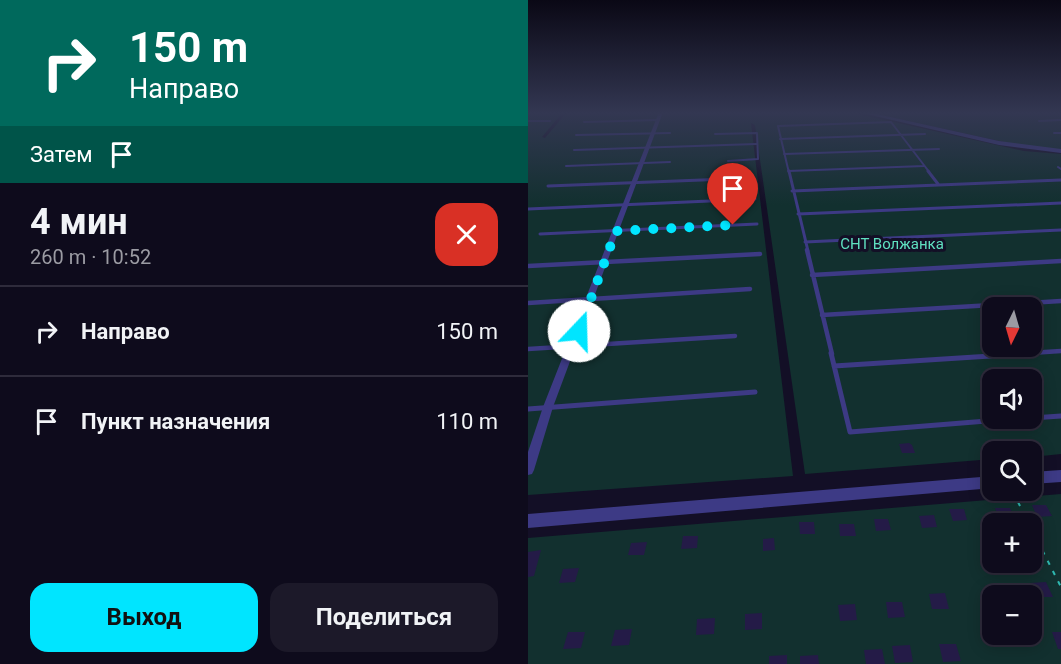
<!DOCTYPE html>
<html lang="ru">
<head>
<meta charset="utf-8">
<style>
	:root { --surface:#0e0b1c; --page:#1c1929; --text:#f1f3f6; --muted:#9b9ba3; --line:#2e2b3b; --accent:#00e5ff }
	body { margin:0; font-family:Roboto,sans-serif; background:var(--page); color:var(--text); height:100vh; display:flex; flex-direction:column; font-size:22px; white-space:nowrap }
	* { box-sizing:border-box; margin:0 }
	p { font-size:20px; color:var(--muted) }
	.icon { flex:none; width:33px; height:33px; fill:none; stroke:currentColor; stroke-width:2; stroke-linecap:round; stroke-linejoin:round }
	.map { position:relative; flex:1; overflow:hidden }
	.drawer { display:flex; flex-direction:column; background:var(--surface); width:528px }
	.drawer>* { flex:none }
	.banner { background:#00695c; color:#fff; overflow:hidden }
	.needle { width:39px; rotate:185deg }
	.controls { position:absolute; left:454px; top:297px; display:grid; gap:12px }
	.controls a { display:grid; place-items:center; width:60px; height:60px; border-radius:12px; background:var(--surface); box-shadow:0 3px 15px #0003,0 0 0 2px var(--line); font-size:30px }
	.pin { position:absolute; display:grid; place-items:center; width:51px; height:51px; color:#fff; margin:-62px -26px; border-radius:50% 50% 50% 0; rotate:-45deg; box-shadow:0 0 6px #0007 }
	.pin .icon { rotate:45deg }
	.me { position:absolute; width:66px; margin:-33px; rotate:21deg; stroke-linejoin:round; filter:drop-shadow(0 0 4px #0008) }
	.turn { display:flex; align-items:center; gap:21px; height:126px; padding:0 30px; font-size:27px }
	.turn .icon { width:78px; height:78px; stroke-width:2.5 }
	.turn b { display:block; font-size:42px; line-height:51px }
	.then { display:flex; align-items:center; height:57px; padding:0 30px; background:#0003; gap:12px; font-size:22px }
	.round { display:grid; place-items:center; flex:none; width:63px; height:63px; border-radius:18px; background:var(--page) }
	.head { display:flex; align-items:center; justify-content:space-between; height:102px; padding:0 30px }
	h1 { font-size:36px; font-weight:700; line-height:45px }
	.button { display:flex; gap:12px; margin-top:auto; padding:12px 30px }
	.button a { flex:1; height:69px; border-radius:18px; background:var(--accent); color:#111; font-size:24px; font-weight:700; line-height:69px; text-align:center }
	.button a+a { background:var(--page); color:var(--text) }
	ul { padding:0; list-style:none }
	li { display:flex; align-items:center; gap:18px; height:90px; padding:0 30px; border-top:2px solid var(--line) }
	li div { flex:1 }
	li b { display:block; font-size:22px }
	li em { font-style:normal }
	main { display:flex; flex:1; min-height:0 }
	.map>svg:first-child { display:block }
	.green { fill:#12302f; fill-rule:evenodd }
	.building { fill:#241b47 }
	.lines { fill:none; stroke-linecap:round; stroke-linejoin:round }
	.path { stroke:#2fb8b0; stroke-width:2; stroke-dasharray:4.5 7; stroke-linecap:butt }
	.service-far3 { stroke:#3d3a85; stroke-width:2 }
	.service-far2 { stroke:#3d3a85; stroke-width:3 }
	.service-far1 { stroke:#3d3a85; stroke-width:4.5 }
	.service { stroke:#3d3a85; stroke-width:5 }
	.minor { fill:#3d3a85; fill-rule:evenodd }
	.tertiary { fill:#3d3a85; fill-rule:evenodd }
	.route { stroke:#00e5ff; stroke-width:10; stroke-dasharray:0 18 }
	.labels { text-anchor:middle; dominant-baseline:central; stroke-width:6; stroke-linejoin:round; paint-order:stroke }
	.far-park-label { font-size:15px; fill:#5fe0c0; stroke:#130f26 }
</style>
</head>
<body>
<main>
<section class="drawer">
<div class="banner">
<div class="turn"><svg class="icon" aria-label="right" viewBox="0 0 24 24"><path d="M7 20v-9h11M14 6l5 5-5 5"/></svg><div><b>150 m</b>Направо</div></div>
<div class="then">Затем<svg class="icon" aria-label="arrive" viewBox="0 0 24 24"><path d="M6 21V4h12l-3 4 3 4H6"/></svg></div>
</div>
<div class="head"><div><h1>4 мин</h1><p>260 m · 10:52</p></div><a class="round" style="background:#d93025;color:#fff"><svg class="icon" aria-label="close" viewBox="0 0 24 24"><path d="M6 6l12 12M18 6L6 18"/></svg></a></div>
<ul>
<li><svg class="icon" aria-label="right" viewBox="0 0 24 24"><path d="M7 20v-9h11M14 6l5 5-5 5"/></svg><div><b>Направо</b></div><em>150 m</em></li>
<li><svg class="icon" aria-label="arrive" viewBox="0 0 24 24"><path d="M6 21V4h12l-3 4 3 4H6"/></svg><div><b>Пункт назначения</b></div><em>110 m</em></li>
</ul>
<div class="button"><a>Выход</a><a>Поделиться</a></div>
</section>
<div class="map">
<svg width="533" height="664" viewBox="0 0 533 664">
	<rect width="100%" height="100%" fill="#130f26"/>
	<path class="green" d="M0 112H35L14 137 17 138 39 112H321L496 151 533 154V454L504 457V452H465V459L277 474 227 125 223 123 265 476 0 495ZM465 308H504V346H465ZM465 380H504V418H465Z
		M340 112H533V150L485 144Z
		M533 494V664H0V538ZM465 524H504V562H465ZM465 596H504V634H465Z"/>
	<path class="building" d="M381 443 384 445 387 453H374L371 444Z
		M504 505H518L524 516 509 517Z
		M467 508H482L487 519 472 520Z
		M421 509H436L439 520 425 521Z
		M406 515 409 527 394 528 391 516Z
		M346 519H360L363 530 348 531Z
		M271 522H286L287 534H272Z
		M311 524H326L328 536H312Z
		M155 536H170L169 548 153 549Z
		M246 538 247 550 235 551V539Z
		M119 542 116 555H100L103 543Z
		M13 550 6 576 0 577V552Z
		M51 568 47 582 31 583 35 569Z
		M518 582 525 597H508L502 583Z
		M417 593 421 609H404L401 594Z
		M358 602H374L377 617 360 618Z
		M327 604 329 620 312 621 310 605Z
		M234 613V629L217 630V614Z
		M187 618 186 634 168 635 169 619Z
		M104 629 101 645 83 646 87 630Z
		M40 632H57L53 648 35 649Z
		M524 632H533V649H530Z
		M411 644H428L433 661 415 662Z
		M382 645 385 662 367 663 364 646Z
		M354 649 357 664H338L336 650Z
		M259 655V664H241V656Z
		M290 655 291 664H272V656Z"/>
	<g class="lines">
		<path class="path" d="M490 502 501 524
			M504 530 533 587"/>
		<path class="service-far3" d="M0 121H22
			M511 121 533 120
			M56 122 130 120
			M363 122 402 173
			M526 133H533
			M187 134 229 133 230 159 200 161
			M48 135 142 133
			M252 139 397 134
			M46 150 228 144
			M256 154 411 149
			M38 166 142 162
			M530 167 533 169
			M260 171 396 166
			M261 173 250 126 363 122"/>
		<path class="service-far2" d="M261 171 280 251
			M400 171 410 184
			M20 186 225 178
			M264 191 533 180
			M0 209 227 199
			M270 214 533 203
			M12 234 229 224
			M277 242 533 230"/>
		<path class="service-far1" d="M279 250 304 354
			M0 266 232 254
			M284 275 533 261
			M0 303 222 289
			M294 315 533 301
			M0 349 207 336
			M486 354 533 351"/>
		<path class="service" d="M303 353 322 432 496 418
			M306 366 508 353
			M0 409 227 392
			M504 418 533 416"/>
		<path class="minor" d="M131 112H135L25 407 6 470 4 474 0 475V452L15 407Z"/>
		<path class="tertiary" d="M330 112H340L471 141 533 149V153L471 145Z
			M533 470V482L504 484V472Z
			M465 476V488L0 528V514Z"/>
	</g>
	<linearGradient id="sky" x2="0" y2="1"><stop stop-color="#0a0815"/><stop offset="0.55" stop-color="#333752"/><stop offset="1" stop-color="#333752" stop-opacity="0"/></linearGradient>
	<rect width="533" height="205" fill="url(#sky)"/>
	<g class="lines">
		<path class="route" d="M51 331 88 231 205 225"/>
	</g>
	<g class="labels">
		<g class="far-park-label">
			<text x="364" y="244">СНТ Волжанка</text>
		</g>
	</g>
</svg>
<div class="controls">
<a><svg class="needle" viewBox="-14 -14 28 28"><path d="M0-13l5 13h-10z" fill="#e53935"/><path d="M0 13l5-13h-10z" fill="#9b9ba3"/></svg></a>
<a><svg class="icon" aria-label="sound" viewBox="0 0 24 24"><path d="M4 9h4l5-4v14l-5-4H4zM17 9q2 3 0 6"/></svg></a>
<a><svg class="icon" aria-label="search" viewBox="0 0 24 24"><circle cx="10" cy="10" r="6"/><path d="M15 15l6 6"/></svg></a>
<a>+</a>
<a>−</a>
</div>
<div class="pin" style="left:205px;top:225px;background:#d93025"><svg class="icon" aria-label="arrive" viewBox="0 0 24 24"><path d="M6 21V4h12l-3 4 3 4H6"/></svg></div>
<svg class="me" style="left:51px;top:331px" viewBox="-20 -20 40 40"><circle r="19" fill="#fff"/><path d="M0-13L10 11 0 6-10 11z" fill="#00e5ff"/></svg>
</div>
</main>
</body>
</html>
